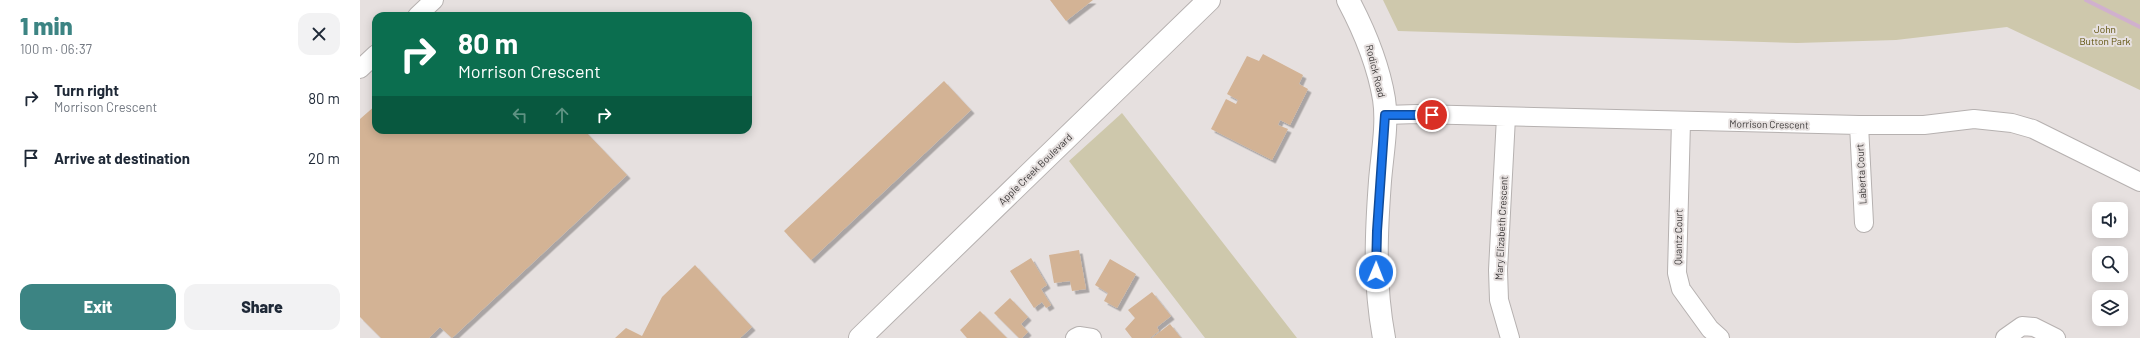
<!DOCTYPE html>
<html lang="en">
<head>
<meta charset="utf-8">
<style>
	:root { --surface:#fff; --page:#f2f2f3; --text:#1f2937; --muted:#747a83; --accent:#3c8483 }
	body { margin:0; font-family:Barlow,sans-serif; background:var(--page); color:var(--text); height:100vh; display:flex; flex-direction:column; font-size:15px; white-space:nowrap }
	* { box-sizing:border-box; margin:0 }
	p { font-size:13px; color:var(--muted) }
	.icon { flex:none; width:22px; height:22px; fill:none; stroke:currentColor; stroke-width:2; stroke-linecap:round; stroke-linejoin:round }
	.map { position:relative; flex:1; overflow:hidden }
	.details { display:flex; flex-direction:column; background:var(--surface); width:360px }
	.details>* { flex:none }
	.banner { position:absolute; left:12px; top:12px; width:380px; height:122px; border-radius:12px; box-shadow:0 2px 10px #0003; background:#0b6e4f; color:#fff; overflow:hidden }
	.controls { position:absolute; left:1732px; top:202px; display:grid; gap:8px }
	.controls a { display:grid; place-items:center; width:36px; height:36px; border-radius:8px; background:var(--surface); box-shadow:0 2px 10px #0003; font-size:20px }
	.pin { position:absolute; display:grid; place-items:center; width:34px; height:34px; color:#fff; margin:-17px; border:2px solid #fff; border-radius:50%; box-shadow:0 1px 4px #0007 }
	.me { position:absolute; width:44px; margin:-22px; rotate:1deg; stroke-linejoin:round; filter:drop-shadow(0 0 3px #0008) }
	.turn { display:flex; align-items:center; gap:14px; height:84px; padding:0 20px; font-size:18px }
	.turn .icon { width:52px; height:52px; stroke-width:2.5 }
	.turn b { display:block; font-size:28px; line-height:34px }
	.lanes { display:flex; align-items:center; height:38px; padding:0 20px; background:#0003; justify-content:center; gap:20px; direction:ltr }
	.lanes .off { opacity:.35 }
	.round { display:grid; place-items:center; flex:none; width:42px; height:42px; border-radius:12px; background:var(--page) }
	.head { display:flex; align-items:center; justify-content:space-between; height:68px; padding:0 20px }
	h1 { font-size:24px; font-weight:800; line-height:30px; color:var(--accent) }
	.cta { display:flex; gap:8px; margin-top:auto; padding:8px 20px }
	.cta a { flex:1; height:46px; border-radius:12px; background:var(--accent); color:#fff; font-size:16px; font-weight:800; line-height:46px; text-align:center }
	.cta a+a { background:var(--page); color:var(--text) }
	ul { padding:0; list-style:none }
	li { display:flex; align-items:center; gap:12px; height:60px; padding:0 20px }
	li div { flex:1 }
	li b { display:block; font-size:15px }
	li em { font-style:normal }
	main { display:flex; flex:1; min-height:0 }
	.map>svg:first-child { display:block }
	.green { fill:#cec8ac }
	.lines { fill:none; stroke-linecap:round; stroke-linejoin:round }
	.stream { stroke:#d0b0ce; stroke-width:4 }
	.building { fill:#d3b395; filter:url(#shadow) }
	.minor-casing { stroke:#b6b1b0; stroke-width:20 }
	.major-casing { stroke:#b6b1b0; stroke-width:24 }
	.minor { stroke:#fff; stroke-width:18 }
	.major { stroke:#fff; stroke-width:22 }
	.route-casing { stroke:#114b97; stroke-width:10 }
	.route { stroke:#1a73e8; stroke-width:7 }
	.labels { text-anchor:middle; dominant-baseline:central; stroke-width:4; stroke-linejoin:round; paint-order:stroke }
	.park-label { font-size:10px; fill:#5f520c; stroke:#e6e0df }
	.street-label { font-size:10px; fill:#3c3939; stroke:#e6e0df }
</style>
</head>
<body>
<main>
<section class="details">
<div class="head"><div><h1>1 min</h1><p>100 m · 06:37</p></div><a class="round"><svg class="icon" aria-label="close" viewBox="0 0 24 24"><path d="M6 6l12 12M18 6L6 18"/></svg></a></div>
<ul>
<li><svg class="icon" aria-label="right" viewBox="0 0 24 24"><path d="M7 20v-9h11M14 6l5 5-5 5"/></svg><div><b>Turn right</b><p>Morrison Crescent</p></div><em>80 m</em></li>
<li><svg class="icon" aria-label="arrive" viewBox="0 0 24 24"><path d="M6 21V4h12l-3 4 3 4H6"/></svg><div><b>Arrive at destination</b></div><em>20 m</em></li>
</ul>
<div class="cta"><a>Exit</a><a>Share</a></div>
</section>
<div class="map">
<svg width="1780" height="338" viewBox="0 0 1780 338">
	<defs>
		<filter id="shadow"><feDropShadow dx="3.5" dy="3.5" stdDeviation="0" flood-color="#0004"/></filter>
	</defs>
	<rect width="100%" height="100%" fill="#e6e0df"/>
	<path class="green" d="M1023 0H1780V90L1647 27 1536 40 1437 43 1038 31Z
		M762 113 937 338H845L709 161Z"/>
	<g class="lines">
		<path class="stream" d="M1726 0 1780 27"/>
	</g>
	<path class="building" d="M690 0H733L706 21Z
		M903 54 943 75 939 84 948 89 930 125 920 120 918 125 928 129 912 160 851 129 866 99 876 104 878 100 867 94 887 56 899 61Z
		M584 81 611 110 451 260 424 231Z
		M16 105V130H224L267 175 92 338 80 327 69 338H21L0 317V119Z
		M719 250 726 289 712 291 710 281 694 283 689 255Z
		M671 258 687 285 681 289 691 305 686 308 682 302 674 308 650 271Z
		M750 259 776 274 757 308 744 301 748 293 735 285Z
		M335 265 392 327 380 338H255L266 328 282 336 302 297Z
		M792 292 811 316 797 327 799 331 790 338H772L765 329 775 318 768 310Z
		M650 298 668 317 661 324 668 332 662 338H659L634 313Z
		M620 311 647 338H607L600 330Z
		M810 324 821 338H792Z"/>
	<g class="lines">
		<defs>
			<path id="minor" d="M57 16 74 0
				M0 69 16 54
				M1025 115 1057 114 1499 125H1564L1614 119 1652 123 1673 129 1780 182
				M1146 117 1138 270 1139 300 1150 338
				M1321 122 1317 273 1321 289 1350 329 1360 338
				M1499 125 1504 223
				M715 338 719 336 732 338
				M1645 338 1662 326 1674 327 1696 338"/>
			<path id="major" d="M988 0C1005 32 1018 63 1024 99 1028 125 1022 155 1020 181 1016 235 1014 284 1024 338
				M500 338 849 0"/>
		</defs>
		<use href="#minor" class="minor-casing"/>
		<use href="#major" class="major-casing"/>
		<use href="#minor" class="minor"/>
		<use href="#major" class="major"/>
	</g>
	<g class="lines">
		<defs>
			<path id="route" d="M1016 272 1017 231 1025 115H1072"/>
		</defs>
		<use href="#route" class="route-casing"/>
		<use href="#route" class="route"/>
	</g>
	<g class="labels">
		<g class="park-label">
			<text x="1745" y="29">John<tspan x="1745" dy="12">Button Park</tspan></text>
		</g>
		<g class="street-label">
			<text transform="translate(1016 71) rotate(76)">Rodick Road</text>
			<text transform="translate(1409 124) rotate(1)">Morrison Crescent</text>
			<text transform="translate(675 169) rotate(-44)">Apple Creek Boulevard</text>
			<text transform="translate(1501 174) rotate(-93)">Laberta Court</text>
			<text transform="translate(1141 228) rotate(-87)">Mary Elizabeth Crescent</text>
			<text transform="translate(1318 237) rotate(-89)">Quantz Court</text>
		</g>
	</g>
</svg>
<div class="controls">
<a><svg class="icon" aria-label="sound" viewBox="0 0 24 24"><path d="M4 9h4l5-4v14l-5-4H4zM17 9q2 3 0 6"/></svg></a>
<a><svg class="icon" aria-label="search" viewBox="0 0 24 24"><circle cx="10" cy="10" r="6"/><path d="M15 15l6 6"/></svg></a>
<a><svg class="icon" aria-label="layers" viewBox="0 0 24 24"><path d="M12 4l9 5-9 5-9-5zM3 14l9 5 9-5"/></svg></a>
</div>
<div class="pin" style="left:1072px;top:115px;background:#d93025"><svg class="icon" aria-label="arrive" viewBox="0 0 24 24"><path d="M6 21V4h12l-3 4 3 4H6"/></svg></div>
<svg class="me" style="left:1016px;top:272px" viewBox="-20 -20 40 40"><circle r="17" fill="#1a73e8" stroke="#fff" stroke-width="3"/><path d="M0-11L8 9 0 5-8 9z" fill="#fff"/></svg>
<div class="banner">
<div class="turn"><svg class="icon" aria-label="right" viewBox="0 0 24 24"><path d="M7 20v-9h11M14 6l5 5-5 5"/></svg><div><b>80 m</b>Morrison Crescent</div></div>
<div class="lanes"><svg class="icon off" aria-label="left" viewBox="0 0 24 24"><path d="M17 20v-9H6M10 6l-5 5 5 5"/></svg><svg class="icon off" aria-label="ahead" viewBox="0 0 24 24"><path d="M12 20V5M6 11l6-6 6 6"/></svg><svg class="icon" aria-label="right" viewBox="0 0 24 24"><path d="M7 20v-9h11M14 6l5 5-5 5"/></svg></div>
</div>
</div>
</main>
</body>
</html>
